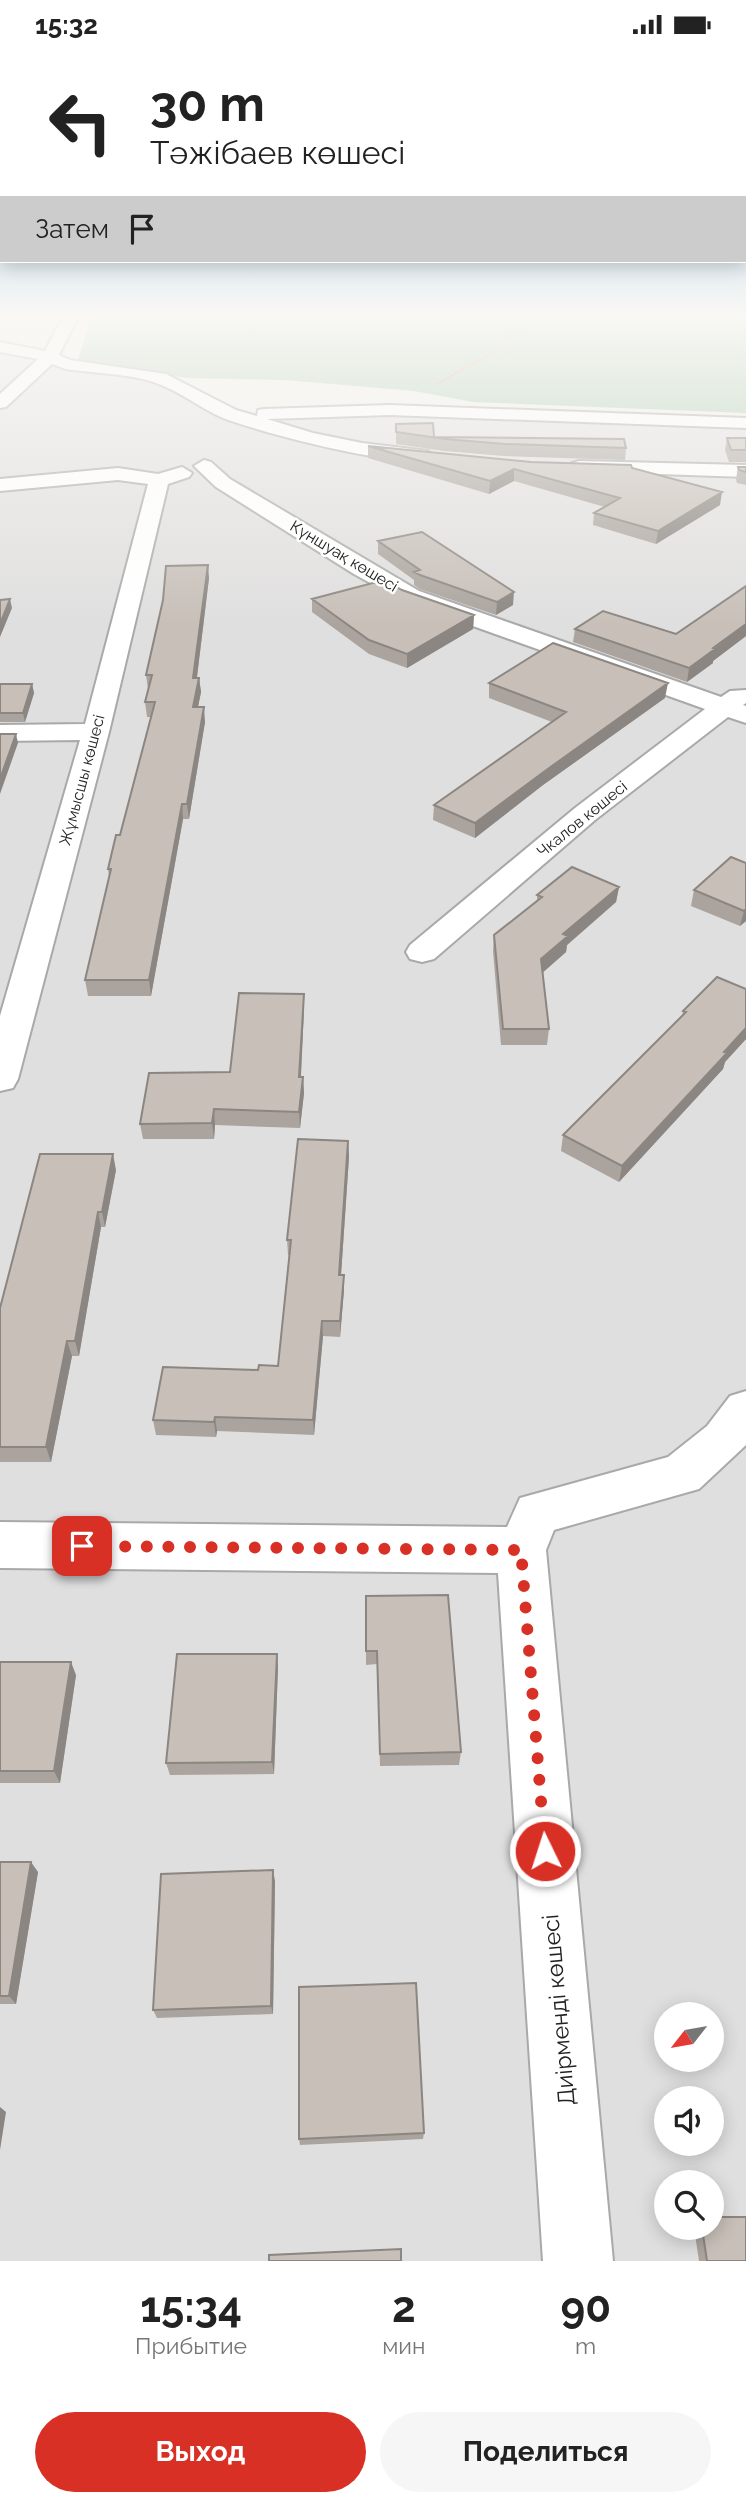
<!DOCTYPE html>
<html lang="ru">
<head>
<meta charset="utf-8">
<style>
	:root { --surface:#fff; --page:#f6f6f6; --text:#222; --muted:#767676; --accent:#d93025 }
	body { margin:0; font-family:Raleway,sans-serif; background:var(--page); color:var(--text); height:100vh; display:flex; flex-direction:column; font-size:26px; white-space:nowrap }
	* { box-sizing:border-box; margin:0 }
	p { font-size:23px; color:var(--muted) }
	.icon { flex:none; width:38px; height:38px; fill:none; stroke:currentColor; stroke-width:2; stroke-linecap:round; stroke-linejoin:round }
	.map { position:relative; height:2212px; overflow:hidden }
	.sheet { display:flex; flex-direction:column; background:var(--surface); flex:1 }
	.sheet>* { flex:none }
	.guide { position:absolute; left:0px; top:0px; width:747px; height:214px; box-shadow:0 4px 18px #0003; background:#fff; color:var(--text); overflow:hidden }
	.needle { width:46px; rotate:239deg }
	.controls { position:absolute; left:654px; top:1953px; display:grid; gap:14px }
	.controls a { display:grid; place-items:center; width:70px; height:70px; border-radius:50%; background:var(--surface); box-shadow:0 4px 18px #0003; font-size:35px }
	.pin { position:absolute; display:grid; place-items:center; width:60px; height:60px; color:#fff; margin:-30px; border-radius:14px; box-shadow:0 4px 10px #0006 }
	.me { position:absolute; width:77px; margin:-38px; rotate:356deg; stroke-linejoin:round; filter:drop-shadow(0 0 5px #0008) }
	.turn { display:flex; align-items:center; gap:24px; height:147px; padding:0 35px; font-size:32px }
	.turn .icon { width:91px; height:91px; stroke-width:2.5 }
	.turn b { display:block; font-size:49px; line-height:60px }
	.then { display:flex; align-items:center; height:66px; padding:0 35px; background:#0003; gap:14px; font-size:26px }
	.eta { display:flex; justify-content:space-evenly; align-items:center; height:119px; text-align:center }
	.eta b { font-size:42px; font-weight:700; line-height:49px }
	.button { display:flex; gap:14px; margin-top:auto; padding:14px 35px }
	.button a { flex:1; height:80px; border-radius:42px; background:var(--accent); color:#fff; font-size:28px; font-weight:700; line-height:80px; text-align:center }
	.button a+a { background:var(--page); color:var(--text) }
	.status { display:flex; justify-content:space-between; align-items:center; height:49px; padding:0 35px; background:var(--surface); direction:ltr }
	.status svg { height:19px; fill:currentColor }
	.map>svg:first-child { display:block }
	.residential { fill:#e0dfdf; fill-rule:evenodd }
	.cemetery { fill:#aacbaf }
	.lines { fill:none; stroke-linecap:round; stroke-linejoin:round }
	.minor-casing { stroke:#a9a9a9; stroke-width:4 }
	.path { stroke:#fa8072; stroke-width:2; stroke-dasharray:2 2; stroke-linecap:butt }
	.minor { fill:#fff; fill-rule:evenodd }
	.wall { fill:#aba49e }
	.shaded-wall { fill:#8b8681 }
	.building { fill:#c7bfb8; stroke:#8b8681; stroke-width:2 }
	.route { stroke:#d93025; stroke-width:12; stroke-dasharray:0 21.6 }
	.labels { text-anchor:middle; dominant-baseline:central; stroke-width:5; stroke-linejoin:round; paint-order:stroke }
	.far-street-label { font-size:16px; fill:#222; stroke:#fff }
	.near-street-label { font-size:23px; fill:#222; stroke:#fff }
</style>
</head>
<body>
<div class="status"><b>15:32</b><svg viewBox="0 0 49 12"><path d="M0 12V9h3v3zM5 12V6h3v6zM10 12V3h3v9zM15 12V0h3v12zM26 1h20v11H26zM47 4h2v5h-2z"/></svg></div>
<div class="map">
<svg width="746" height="2212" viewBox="0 0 746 2212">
	<rect width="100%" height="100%" fill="#f2efe9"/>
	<path class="residential" d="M0 298 160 329 230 365 390 361 746 374V2212H0ZM667 1965H712V2011H667ZM667 2049H712V2095H667ZM667 2133H712V2179H667Z"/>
	<path class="cemetery" d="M92 268H746V364L473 353 414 342 284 331 187 329 77 313Z"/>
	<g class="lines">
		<defs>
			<path id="minor" d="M63 268H78L59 306 70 311 166 325 236 361 257 367 258 361 264 360 390 356 746 369V379L390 366 267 370 313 384 362 394 428 402 431 406C415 426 250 380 223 369 200 359 180 342 156 334 133 325 92 324 66 320L52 315 6 358 0 359V345L38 310 0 303V293L45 302Z
				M204 411 211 413 230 430 419 542 721 648 730 642 746 641V654L743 656 746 657V674L728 668 595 771 434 910 422 913 410 910 406 903 410 896 575 759 705 660 403 552 354 525 216 438 194 417Z
				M579 412 746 416V428L572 422 569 418 572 414Z
				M182 418 192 424 189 428 168 435 109 683 18 1030 13 1039 0 1042V967L80 691 0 692V676L85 675 148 435 118 431 0 442V430L118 419 158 425Z
				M746 1342V1396L699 1440 554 1481 546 1501 613 2212H543L498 1524 0 1519V1473L507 1478 520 1449 668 1408 707 1377 730 1347Z"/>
		</defs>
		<use href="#minor" class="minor-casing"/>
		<path class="path" d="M437 335 487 307 534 268"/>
		<use href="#minor" class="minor"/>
	</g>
	<path class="wall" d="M396 375 434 388 626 399 625 411 504 407 444 402 396 395Z
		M727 389H746V413H729L725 401Z
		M368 397 531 413 632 419 720 456 656 495 593 476 594 464 605 458 514 432 489 445 368 409Z
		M738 418H746V436L737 434 736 430Z
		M378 492 513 556 496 566 420 540 414 536V531L378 505Z
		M209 529 197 629H199L201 643 198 658 205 673 189 770H183L151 947H88L85 931 109 827 108 820 120 786 151 668H147L145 653 148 640 146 626Z
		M746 537V587L713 612V614L687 633 573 593 575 580 676 585Z
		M402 541 474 566 473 580 407 619 369 605 312 563V550Z
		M489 634 665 649 543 736 475 789 433 771 434 756 552 673 489 649Z
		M0 635H32L34 644 25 673H0Z
		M746 814V872L740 877 691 857 694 841Z
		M619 838 616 853 567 896 566 903 543 923 549 980 547 996H501L493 902 494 886 537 852V846Z
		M746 940V990L725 1013 723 1020 619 1133 561 1102 563 1086 682 968 683 962Z
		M304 945V960L301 1028H303L304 1044 300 1079 215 1076 214 1090H143L140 1075 230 1023Z
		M348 1092 349 1108 341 1226H344V1241L340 1288 323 1287 314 1386 217 1382 216 1388 156 1386 153 1371 258 1321 278 1317 289 1206H288L287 1191Z
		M116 1121 105 1178H101L79 1307H72L51 1413H0V1259Z
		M366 1547 461 1703 459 1716 380 1717 377 1615 366 1616Z
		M277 1605 278 1618 274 1725 170 1726 166 1714Z
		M0 1613 76 1626 60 1734H0Z
		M0 1813 38 1823 16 1955H0Z
		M275 1832 273 1965 157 1969 153 1961Z
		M424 2084 423 2090 300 2096 299 2090Z
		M694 2179H712L746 2212H699Z"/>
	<path class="shaded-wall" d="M514 420V432L489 445 490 432Z
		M722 443 720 456 656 495 658 482Z
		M208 516 209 529 195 643 193 629Z
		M514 543 513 556 496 566 497 553Z
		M10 550 12 559 0 588V575Z
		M474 566 473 580 407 619V605Z
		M746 575V587L713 612V614L687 633 689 619Z
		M199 629 201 643 195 673 193 658Z
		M668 634 665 649 543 736 475 789V774L545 722Z
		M32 635 34 644 25 673 23 664Z
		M204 658 205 673 189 770 187 755Z
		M16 685 18 694 0 745V730Z
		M182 755 183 770 151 947 149 931Z
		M619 838 616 853 567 896 566 903 540 926 541 910 563 885Z
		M746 860V872L740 877 744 862Z
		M304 945V960L300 1044 299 1028Z
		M746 979V990L725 1013 723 1020 619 1133 622 1117Z
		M303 1028 304 1044 300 1079 299 1063Z
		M214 1060 215 1076 214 1090 212 1074Z
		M348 1092 349 1108 340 1241 339 1226Z
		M113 1105 116 1121 105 1178 102 1163Z
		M98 1163 101 1178 79 1307 75 1292Z
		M344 1226V1241L340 1288V1272Z
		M322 1272 323 1287 314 1386 313 1371Z
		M67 1292 72 1307 51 1413 46 1398Z
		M215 1368 217 1382 216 1388 214 1373Z
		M277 1605 278 1618 274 1725 272 1713Z
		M71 1613 76 1626 60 1734 54 1722Z
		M31 1813 38 1823 16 1955 9 1947Z
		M273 1821 275 1832 273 1965 271 1957Z
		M0 2058 6 2063 0 2101Z"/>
	<path class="building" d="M433 374 434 388 624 390 626 399 505 395 445 390 396 383V375Z
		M727 389H746V401H731Z
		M368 397 531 413 631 416 632 419 722 443 658 482 594 464 620 449 514 420 490 432Z
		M738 418H746V423L739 421Z
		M422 483 514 543 497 553 420 526 414 523 420 521 378 492Z
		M208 516 193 629H199L193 658H204L187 755H182L149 931H85L111 820H108L116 786H120L155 653H145L152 626H146L163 551 166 517Z
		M384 531 402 541 474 566 407 605 369 591 312 550Z
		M746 537V575L713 599 715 600 689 619 575 580 603 562 676 585Z
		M10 550 0 575V551Z
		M553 594 668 634 545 722 475 774 434 756 566 663 489 634Z
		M0 635H32L23 664H0Z
		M0 685H16L0 730Z
		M731 808 746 814V860L744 862 694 841Z
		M572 818 619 838 563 885 568 887 541 910 549 980H503L494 886 542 848 537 846Z
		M717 928 746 940V979L724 1003 727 1004 622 1117 563 1086 686 963 683 962Z
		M239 944 304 945 299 1028H303L299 1063 214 1060 212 1074 140 1075 149 1024 230 1023Z
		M298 1090 348 1092 339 1226H344L340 1272H322L313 1371 215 1368 214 1373 153 1371 163 1318 258 1321 259 1316 278 1317 291 1191H287Z
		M40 1105H113L102 1163H98L75 1292H67L46 1398H0V1259Z
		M448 1546 461 1703 380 1705 377 1602H366V1547Z
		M177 1605H277L272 1713 166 1714Z
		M0 1613H71L54 1722H0Z
		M0 1813H31L9 1947H0Z
		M273 1821 271 1957 153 1961 161 1825Z
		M416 1934 424 2084 299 2090V1938Z
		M712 2168H746V2212H707L702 2179H712Z
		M401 2200V2212H269V2206Z"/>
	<linearGradient id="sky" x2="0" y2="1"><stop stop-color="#8fc0e4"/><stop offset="0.46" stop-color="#f9f8f5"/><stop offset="1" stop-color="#f9f8f5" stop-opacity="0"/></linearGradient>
	<rect width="746" height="577" fill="url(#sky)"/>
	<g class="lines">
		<path class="route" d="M82 1497 521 1501 545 1802"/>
	</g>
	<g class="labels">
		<g class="far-street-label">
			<text transform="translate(344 507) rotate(31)">Күншуақ көшесі</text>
			<text transform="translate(82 731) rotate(-75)">Жұмысшы көшесі</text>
			<text transform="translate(582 770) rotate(-39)">Чкалов көшесі</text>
		</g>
		<g class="near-street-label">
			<text transform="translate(558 1961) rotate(-95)">Диірменді көшесі</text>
		</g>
	</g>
</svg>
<div class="controls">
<a><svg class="needle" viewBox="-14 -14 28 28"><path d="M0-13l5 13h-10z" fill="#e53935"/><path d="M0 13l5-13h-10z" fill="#767676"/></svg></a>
<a><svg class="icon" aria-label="sound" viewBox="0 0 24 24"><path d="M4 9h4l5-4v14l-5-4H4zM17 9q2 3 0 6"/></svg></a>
<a><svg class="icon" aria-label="search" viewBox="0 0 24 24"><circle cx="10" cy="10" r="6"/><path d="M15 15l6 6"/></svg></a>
</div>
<div class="pin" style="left:82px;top:1497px;background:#d93025"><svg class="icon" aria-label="arrive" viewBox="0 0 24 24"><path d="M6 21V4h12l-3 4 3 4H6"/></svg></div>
<svg class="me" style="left:545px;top:1802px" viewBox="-20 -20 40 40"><circle r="17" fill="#d93025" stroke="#fff" stroke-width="3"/><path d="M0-11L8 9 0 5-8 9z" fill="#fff"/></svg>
<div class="guide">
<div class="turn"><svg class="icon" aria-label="left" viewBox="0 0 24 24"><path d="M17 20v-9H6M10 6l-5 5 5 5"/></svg><div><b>30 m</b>Тәжібаев көшесі</div></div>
<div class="then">Затем<svg class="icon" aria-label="arrive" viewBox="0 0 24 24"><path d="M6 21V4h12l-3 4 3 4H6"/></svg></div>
</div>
</div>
<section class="sheet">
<div class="eta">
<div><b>15:34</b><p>Прибытие</p></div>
<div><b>2</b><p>мин</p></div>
<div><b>90</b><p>m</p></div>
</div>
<div class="button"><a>Выход</a><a>Поделиться</a></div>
</section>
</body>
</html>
